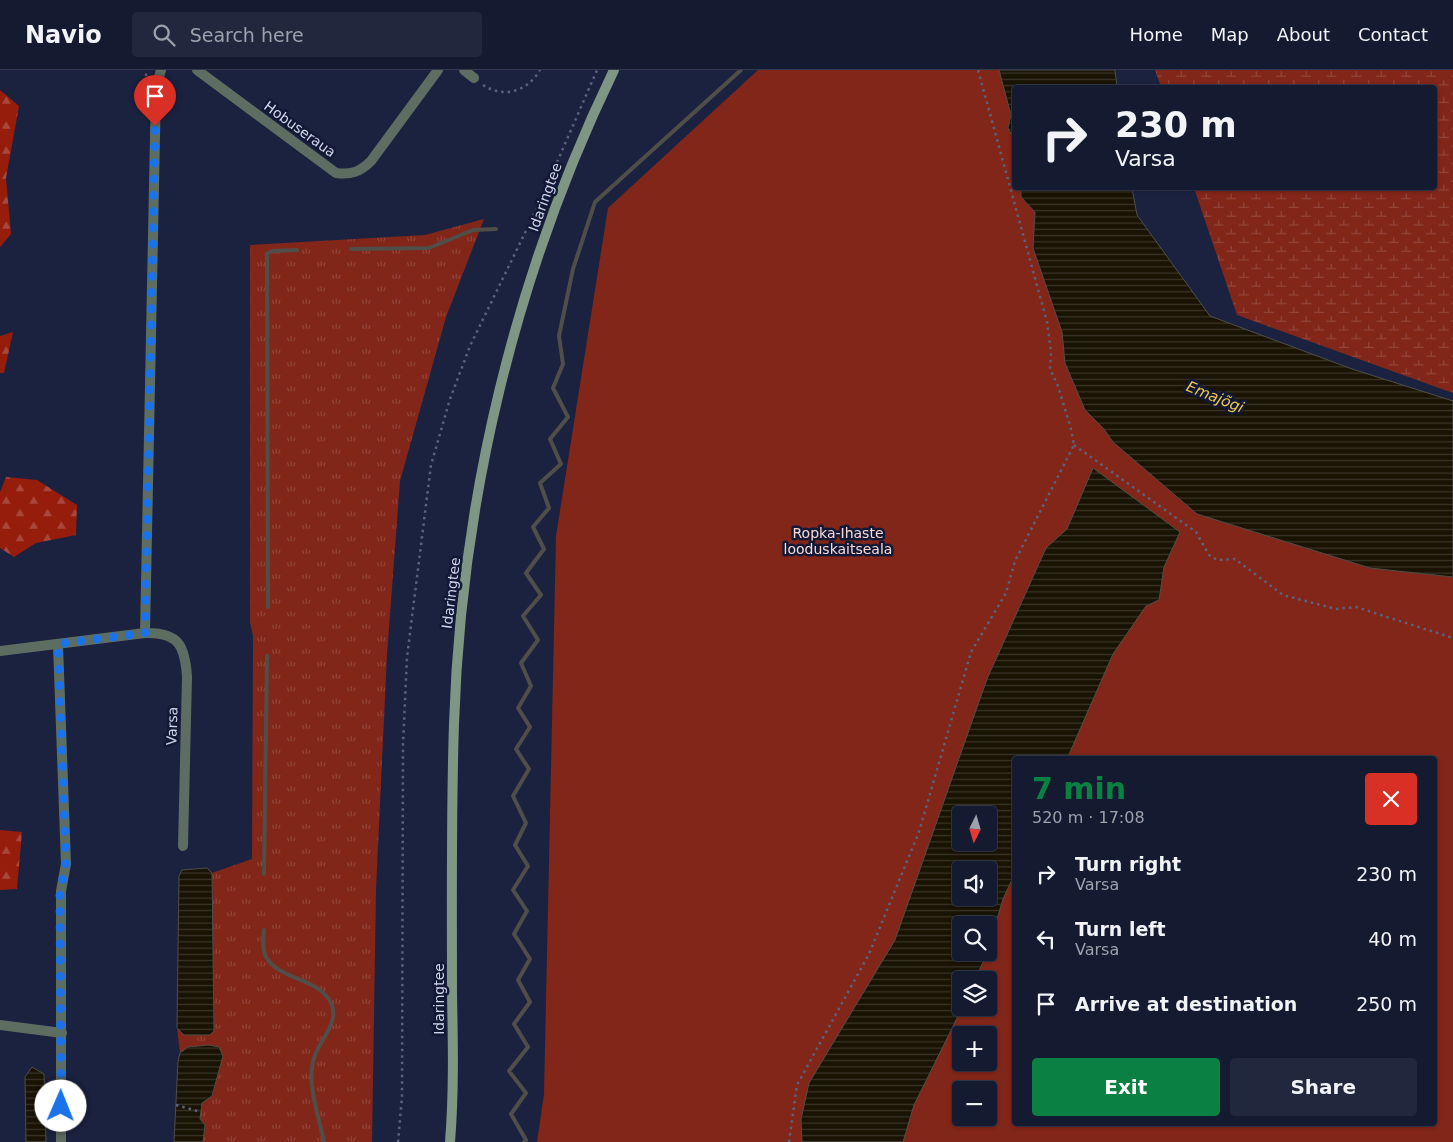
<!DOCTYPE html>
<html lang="en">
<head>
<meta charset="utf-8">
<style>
	:root { --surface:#141a30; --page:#21273c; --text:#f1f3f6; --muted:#9da1ab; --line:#33384c; --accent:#0b8043 }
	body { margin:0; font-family:"DejaVu Sans",sans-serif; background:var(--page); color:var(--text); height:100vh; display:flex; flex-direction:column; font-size:19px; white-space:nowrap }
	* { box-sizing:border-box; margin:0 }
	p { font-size:16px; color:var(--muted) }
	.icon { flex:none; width:28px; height:28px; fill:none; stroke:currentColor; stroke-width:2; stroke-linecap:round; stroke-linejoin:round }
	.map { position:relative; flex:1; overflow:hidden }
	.drawer { position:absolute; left:1012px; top:686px; width:425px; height:370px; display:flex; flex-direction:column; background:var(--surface); border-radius:5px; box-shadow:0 1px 4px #0004,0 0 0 1px var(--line) }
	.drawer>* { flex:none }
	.top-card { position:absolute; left:1012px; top:15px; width:425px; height:105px; border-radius:5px; box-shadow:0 1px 4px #0004,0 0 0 1px var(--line); background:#141a30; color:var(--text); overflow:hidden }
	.needle { width:32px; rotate:185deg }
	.buttons { position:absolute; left:952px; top:736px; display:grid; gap:10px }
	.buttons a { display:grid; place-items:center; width:45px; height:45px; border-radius:5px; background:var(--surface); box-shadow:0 1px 4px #0004,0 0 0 1px var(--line); font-size:25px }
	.pin { position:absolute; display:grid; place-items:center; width:42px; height:42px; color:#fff; margin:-51px -21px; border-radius:50% 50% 50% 0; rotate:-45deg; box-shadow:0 0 5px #0007 }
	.pin .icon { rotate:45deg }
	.me { position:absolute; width:55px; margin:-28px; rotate:1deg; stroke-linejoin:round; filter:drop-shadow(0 0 4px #0008) }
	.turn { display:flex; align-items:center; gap:18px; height:105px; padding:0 20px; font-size:22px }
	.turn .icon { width:65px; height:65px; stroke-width:2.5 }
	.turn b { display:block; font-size:35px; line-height:42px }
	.round { display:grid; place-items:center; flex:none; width:52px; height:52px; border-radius:5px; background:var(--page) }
	.overview { display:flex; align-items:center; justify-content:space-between; height:85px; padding:0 20px }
	h1 { font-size:30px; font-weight:800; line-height:38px; color:var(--accent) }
	.button { display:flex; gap:10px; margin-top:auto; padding:10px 20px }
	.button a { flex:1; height:58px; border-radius:5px; background:var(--accent); color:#fff; font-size:20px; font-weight:800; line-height:58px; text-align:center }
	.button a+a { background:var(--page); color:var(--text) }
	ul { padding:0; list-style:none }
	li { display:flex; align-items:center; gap:15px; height:65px; padding:0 20px }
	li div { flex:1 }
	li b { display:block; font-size:19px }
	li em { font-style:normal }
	header { display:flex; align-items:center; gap:30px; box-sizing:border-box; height:70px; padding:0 25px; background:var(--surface); border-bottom:1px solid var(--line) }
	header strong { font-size:24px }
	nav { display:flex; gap:28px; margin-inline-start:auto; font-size:18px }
	.search { width:350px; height:45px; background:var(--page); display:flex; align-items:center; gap:12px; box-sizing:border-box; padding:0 18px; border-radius:5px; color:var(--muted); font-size:19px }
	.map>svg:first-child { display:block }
	.grass { fill:url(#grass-tufts) }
	.forest { fill:url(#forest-firs) }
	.wetland { fill:url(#wetland-marsh) }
	.park { fill:#822619; fill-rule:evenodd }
	.water { fill:url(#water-rules); stroke:#504e48; fill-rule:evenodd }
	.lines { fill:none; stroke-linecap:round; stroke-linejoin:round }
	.stream { stroke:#504e48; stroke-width:4 }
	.path { stroke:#5b627c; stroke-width:2.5; stroke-dasharray:2.5 4; stroke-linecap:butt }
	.street { stroke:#5e6d61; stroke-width:10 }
	.secondary { stroke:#7e9683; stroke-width:10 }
	.route { stroke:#1a73e8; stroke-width:9; stroke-dasharray:0 16.2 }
	.labels { text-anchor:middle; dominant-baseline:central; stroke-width:5; stroke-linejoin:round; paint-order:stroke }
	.street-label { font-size:14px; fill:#d0d6ea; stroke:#121936 }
	.park-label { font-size:14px; fill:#fad9d3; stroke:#121936 }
	.water-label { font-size:15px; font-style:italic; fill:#f1c842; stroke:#121936 }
</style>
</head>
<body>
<header>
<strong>Navio</strong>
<div class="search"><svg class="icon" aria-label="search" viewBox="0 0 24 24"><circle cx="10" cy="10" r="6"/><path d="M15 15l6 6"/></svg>Search here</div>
<nav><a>Home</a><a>Map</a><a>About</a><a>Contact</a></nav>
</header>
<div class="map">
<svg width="1453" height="1072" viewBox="0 0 1453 1072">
	<defs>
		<pattern id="grass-tufts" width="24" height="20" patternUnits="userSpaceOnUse" patternTransform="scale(1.25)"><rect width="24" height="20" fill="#822619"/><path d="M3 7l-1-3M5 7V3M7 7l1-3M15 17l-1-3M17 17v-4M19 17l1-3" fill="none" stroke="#93453b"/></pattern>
		<pattern id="forest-firs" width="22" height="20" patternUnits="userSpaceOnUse" patternTransform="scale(1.25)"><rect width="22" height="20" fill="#961c0b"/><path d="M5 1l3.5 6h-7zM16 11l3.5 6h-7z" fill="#a8473b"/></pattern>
		<pattern id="wetland-marsh" width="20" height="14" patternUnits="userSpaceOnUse" patternTransform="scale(1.25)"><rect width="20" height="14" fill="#822619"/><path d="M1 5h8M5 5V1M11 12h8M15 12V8" fill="none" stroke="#93453b"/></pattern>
		<pattern id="water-rules" width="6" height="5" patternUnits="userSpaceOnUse" patternTransform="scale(1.25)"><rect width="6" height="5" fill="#191303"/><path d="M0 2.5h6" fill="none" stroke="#393528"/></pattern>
	</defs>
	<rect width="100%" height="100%" fill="#1b2240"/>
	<path class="grass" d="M484 149 446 247 400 411 387 584 376 819 372 1072H203L205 1055 200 1049 202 1033 188 977 180 983 177 958 184 965 214 961 212 803 252 789 253 566 250 552V175L425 165Z"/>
	<path class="forest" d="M0 20 19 36 6 108 11 164 0 177Z
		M13 262 4 303H0V266Z
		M6 407 37 410 77 435 76 465 36 473 14 487 0 478V422Z
		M0 760 22 762 17 819 0 820Z"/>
	<path class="wetland" d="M1155 0H1453V323L1237 245 1194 118H1435V18L1161 17Z"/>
	<path class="park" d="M758 0H999L1012 45 1008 58 1015 71V118H1021V127L1035 142 1033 178 1063 262 1065 293 1085 340 1104 359 1113 372 1370 498 1453 507V1072H537L544 1024 556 466 608 138ZM1015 689H1435V1054H1015ZM961 745H989V772H961ZM961 800H989V828H961ZM961 855H989V882H961ZM961 910H989V938H961ZM961 965H989V992H961ZM961 1020H989V1048H961Z"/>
	<path class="water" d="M999 0H1115L1117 17 1015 18V71L1008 58 1011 45Z
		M1021 118H1132L1137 145 1210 246 1352 299 1453 331V507L1370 498 1197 444 1113 372 1104 359 1085 340 1065 293 1062 262 1033 178 1035 142 1021 127Z
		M1093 398 1180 462 1164 497 1159 530 1146 536 1113 584 1067 689H1015V803L1003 829 989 876V855H961V882L987 883 975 910H961L962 938 914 1035 903 1072H802L801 1049 809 1013 895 870 987 609 1046 478 1067 459ZM961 745H989V772H961ZM961 800H989V828H961Z
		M207 798 212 803 214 961 210 965H184L177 958 179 806 182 800Z
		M209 975 219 977 223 986 212 1026 202 1033 200 1049 205 1055 203 1072H174L178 991 180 983 188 977Z
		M32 997 44 1004 46 1072H26L25 1007Z"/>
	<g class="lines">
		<path class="stream" d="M351 179 429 178 473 160 496 159
			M268 537 267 184 272 181 297 180
			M264 804 267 586
			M264 860C263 869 262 879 266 887 279 910 319 908 331 933 340 951 321 969 315 985 305 1011 319 1046 324 1072
			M524 1072 526 1070 511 1044 526 1023 509 1001 528 977 514 954 530 932 518 910 530 889 514 864 527 841 513 820 528 796 515 775 526 753 513 726 529 699 516 679 530 657 518 638 531 616 521 593 538 570 523 546 541 525 526 503 544 479 533 457 549 438 540 413 561 394 550 369 568 347 553 318 563 294 559 266 573 199 595 132 741 0"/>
		<path class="path" d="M146 6V0
			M483 15C504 29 528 21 540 0
			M1074 375 1196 462 1209 485 1217 490 1235 489 1283 525 1336 539 1356 537 1453 568
			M176 1035 201 1042
			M398 1072 402 1027 403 675 407 587 431 395 450 329 470 276 539 134 597 0
			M789 1072 797 1015 869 884 919 762 971 582 1006 523 1015 491 1074 375 1071 359 1058 316 1050 299 1051 282 1047 252 978 0"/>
		<path class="street" d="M197 0 336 103C351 105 360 102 371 91L438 0
			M464 0 474 8
			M145 563C179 562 185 576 187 607L183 776
			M58 575 66 794 61 821V1072
			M0 581 145 563 156 17 161 0
			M0 955 62 963"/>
		<path class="secondary" d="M450 1072C454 1023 453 973 452 923 452 833 451 743 454 654 461 429 516 202 614 0"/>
	</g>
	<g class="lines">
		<path class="route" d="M61 1036 60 822 66 794 58 574 145 563 155 56"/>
	</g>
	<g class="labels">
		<g class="street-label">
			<text transform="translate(300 59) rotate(36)">Hobuseraua</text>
			<text transform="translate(545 127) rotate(-70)">Idaringtee</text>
			<text transform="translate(451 523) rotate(-83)">Idaringtee</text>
			<text transform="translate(172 656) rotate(-88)">Varsa</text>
			<text transform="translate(439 929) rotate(-90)">Idaringtee</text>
		</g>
		<g class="park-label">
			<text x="838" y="463">Ropka-Ihaste<tspan x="838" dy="16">looduskaitseala</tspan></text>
		</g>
		<g class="water-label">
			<text transform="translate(1215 327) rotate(22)">Emajõgi</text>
		</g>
	</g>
</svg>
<div class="buttons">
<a><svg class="needle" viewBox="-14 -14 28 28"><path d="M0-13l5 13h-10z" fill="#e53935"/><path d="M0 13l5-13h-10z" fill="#9da1ab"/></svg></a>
<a><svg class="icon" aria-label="sound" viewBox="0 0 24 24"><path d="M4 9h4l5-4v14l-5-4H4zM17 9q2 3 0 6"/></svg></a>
<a><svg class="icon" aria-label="search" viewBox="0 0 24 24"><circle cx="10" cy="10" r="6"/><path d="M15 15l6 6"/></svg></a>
<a><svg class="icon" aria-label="layers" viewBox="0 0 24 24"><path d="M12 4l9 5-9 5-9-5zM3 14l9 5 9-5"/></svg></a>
<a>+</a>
<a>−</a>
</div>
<div class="pin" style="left:155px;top:56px;background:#d93025"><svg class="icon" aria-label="arrive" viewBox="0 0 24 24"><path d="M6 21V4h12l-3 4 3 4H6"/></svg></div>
<svg class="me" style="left:61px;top:1036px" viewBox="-20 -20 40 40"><circle r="19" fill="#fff"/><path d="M0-13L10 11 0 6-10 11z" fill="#1a73e8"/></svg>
<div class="top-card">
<div class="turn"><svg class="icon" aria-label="right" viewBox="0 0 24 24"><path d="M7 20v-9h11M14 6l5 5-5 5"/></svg><div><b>230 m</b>Varsa</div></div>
</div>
<section class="drawer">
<div class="overview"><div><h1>7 min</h1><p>520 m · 17:08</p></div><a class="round" style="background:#d93025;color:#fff"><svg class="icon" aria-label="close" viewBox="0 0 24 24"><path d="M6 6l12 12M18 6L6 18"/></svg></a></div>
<ul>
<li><svg class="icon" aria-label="right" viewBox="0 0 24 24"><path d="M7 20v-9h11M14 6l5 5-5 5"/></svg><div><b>Turn right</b><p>Varsa</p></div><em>230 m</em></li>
<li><svg class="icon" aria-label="left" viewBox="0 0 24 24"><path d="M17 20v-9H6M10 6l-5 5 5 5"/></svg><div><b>Turn left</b><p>Varsa</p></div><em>40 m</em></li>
<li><svg class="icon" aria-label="arrive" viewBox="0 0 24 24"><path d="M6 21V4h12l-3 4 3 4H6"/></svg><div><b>Arrive at destination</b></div><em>250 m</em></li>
</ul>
<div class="button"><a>Exit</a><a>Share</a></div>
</section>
</div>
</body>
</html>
